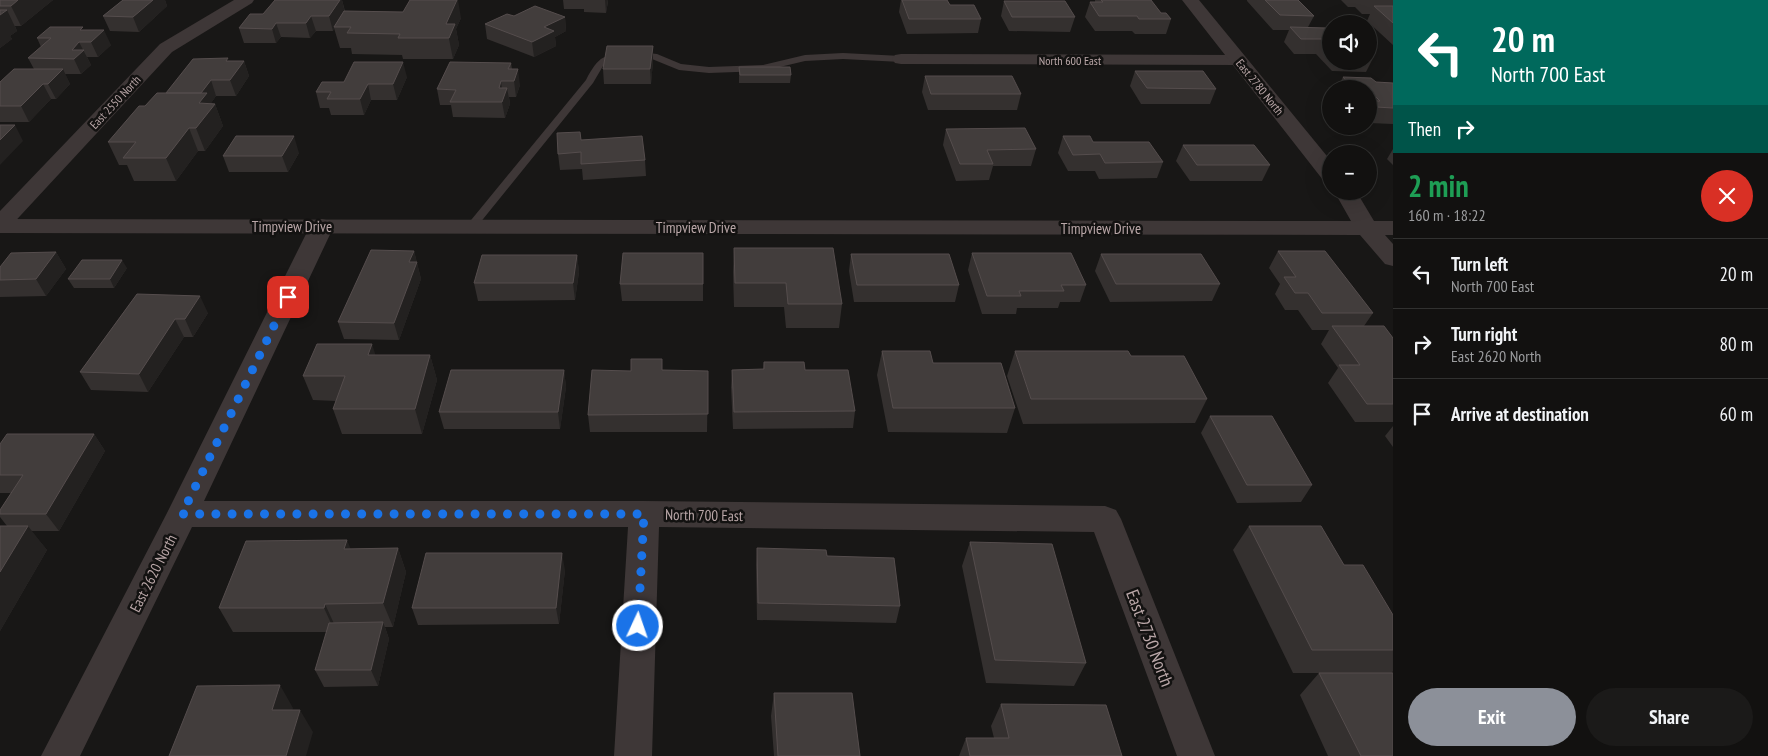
<!DOCTYPE html>
<html lang="en">
<head>
<meta charset="utf-8">
<style>
	:root { --surface:#121110; --page:#1b1a19; --text:#f1f3f6; --muted:#9c9d9f; --line:#313130; --accent:#8c9099 }
	body { margin:0; font-family:"PT Sans Narrow",sans-serif; background:var(--page); color:var(--text); height:100vh; display:flex; flex-direction:column; font-size:19px; white-space:nowrap }
	* { box-sizing:border-box; margin:0 }
	p { font-size:16px; color:var(--muted) }
	.icon { flex:none; width:28px; height:28px; fill:none; stroke:currentColor; stroke-width:2; stroke-linecap:round; stroke-linejoin:round }
	.map { position:relative; flex:1; overflow:hidden }
	.side { display:flex; flex-direction:column; background:var(--surface); width:375px }
	.side>* { flex:none }
	.hud { background:#00695c; color:#fff; overflow:hidden }
	.fabs { position:absolute; left:1322px; top:15px; display:grid; gap:10px }
	.fabs a { display:grid; place-items:center; width:55px; height:55px; border-radius:50%; background:var(--surface); box-shadow:0 5px 20px #0002,0 0 0 1px var(--line); font-size:25px }
	.pin { position:absolute; display:grid; place-items:center; width:42px; height:42px; color:#fff; margin:-21px; border-radius:10px; box-shadow:0 2px 8px #0006 }
	.me { position:absolute; width:55px; margin:-28px; rotate:3deg; stroke-linejoin:round; filter:drop-shadow(0 0 4px #0008) }
	.turn { display:flex; align-items:center; gap:18px; height:105px; padding:0 15px; font-size:22px }
	.turn .icon { width:65px; height:65px; stroke-width:2.5 }
	.turn b { display:block; font-size:35px; line-height:42px }
	.then { display:flex; align-items:center; height:48px; padding:0 15px; background:#0003; gap:10px; font-size:19px }
	.round { display:grid; place-items:center; flex:none; width:52px; height:52px; border-radius:26px; background:var(--page) }
	.summary { display:flex; align-items:center; justify-content:space-between; height:85px; padding:0 15px }
	h1 { font-size:30px; font-weight:800; line-height:38px; color:#1e9e55 }
	.button { display:flex; gap:10px; margin-top:auto; padding:10px 15px }
	.button a { flex:1; height:58px; border-radius:30px; background:var(--accent); color:#fff; font-size:20px; font-weight:800; line-height:58px; text-align:center }
	.button a+a { background:var(--page); color:var(--text) }
	ul { padding:0; list-style:none }
	li { display:flex; align-items:center; gap:15px; height:70px; padding:0 15px; border-top:1px solid var(--line) }
	li div { flex:1 }
	li b { display:block; font-size:19px }
	li em { font-style:normal }
	main { display:flex; flex:1; min-height:0 }
	.map>svg:first-child { display:block }
	.lines { fill:none; stroke-linecap:round; stroke-linejoin:round }
	.service { fill:#3e3737; fill-rule:evenodd }
	.minor { fill:#3e3737; fill-rule:evenodd }
	.tertiary { fill:#3e3737; fill-rule:evenodd }
	.wall { fill:#34302f }
	.shaded-wall { fill:#232120 }
	.building { fill:#423d3c; stroke:#554d4d }
	.route { stroke:#1a73e8; stroke-width:9; stroke-dasharray:0 16.2 }
	.labels { text-anchor:middle; dominant-baseline:central; stroke-width:5; stroke-linejoin:round; paint-order:stroke }
	.far-street-label { font-size:12px; fill:#baa7a8; stroke:#131211 }
	.street-label { font-size:15px; fill:#baa7a8; stroke:#131211 }
	.near-street-label { font-size:18px; fill:#baa7a8; stroke:#131211 }
</style>
</head>
<body>
<main>
<div class="map">
<svg width="1393" height="756" viewBox="0 0 1393 756">
	<rect width="100%" height="100%" fill="#181716"/>
	<g class="lines">
		<path class="service" d="M631 51 657 54 681 64 709 67 763 65 805 55 843 53 901 56 906 59 901 62 843 59 805 61 763 71 709 73 679 70 652 59 631 57 613 59 603 66 593 83 475 229H467L465 227 467 225 586 80C599 55 604 55 631 51Z"/>
		<path class="minor" d="M234 0H254L252 3 172 52 8 229 0 231V211L160 44Z
			M901 54 1238 55 1244 56 1247 60 1244 64 1238 65 901 64 895 63 892 59 895 55Z
			M322 219 330 221 334 226 204 501H644L1105 506 1116 510 1121 519 1215 756H1177L1094 532 659 527 652 756H614L628 527H192L80 756H41L167 513 310 226 314 221Z"/>
		<path class="tertiary" d="M1182 0H1199L1331 161V181L1323 180Z
			M1334 191H1356L1374 221H1393V235H1385L1393 244V266L1385 264 1360 235 0 233V219L1351 221Z"/>
	</g>
	<path class="wall" d="M0 0H53L21 26H15L17 31 10 36 12 39 0 48Z
		M123 0H165L167 6 139 32 110 31 103 16Z
		M275 0H342L345 11 461 18 456 29 459 45 453 59H403L402 55 352 54 351 48H340L334 28 333 31H316L310 38 281 37 276 43H244L239 28 263 14Z
		M563 0H608V2L606 13 584 12V9H564Z
		M901 0H947L950 5 981 19 978 33 907 34 899 12Z
		M1095 0H1151L1161 13 1171 19 1166 34H1135L1132 31H1095L1085 17 1090 2H1095Z
		M1247 0H1298L1314 16 1308 27 1331 32V61H1369V52L1374 56 1366 72 1332 71 1316 54H1294L1284 42 1289 30H1273L1247 1Z
		M1341 0H1393V45L1367 21 1370 14H1362L1355 7H1348Z
		M1004 1 1075 17 1070 32 1009 31 1001 16Z
		M514 16 565 17 566 31 555 37 556 46 534 57 487 39 485 24Z
		M84 30 111 45 98 57H87L91 65 81 74H65L70 84 56 99H51L29 122H0V82L34 69 28 58 41 47 37 38Z
		M653 46V61L651 84H604L603 69Z
		M229 61H244L249 76 236 96H216L211 103 215 104 223 126 205 151H198L176 181H134L127 165H119L108 142 145 106 166 93Z
		M511 63 512 69 520 85 516 97H509L510 104 505 118 453 117 451 105H440L437 89Z
		M739 67 791 75 790 83H739Z
		M1135 71 1216 89 1210 104H1141L1130 86Z
		M925 76 1021 94 1017 110H928L922 92Z
		M407 77 397 100H371L364 115H331L329 108H320L316 92 344 82Z
		M1343 77 1376 82 1393 83V124L1369 123V89H1337Z
		M946 129 1036 149 1031 166H993L989 180 956 181 943 145Z
		M1063 136 1093 142 1163 162 1157 178 1099 179 1095 171H1068L1058 153Z
		M581 140 645 160 646 176 583 180 582 169 560 170 558 154Z
		M1183 145 1270 165 1262 181H1190L1176 161Z
		M1393 149V165L1387 159Z
		M299 153 288 172H229L223 156Z
		M734 248 842 304 839 328H786L784 307H734L733 272Z
		M414 251 421 279 399 340 344 339 338 322Z
		M1278 251 1373 313 1364 326 1393 338V422H1355L1328 383 1338 368 1321 344 1329 330H1312L1298 310H1285L1275 294 1280 284 1269 268Z
		M56 252 66 269 46 296 0 297V267Z
		M703 253V301H622L620 284Z
		M972 253 1086 285 1080 302H1060L1058 308H1017L1016 314H982L968 270Z
		M851 254 959 285 955 302H854L849 271Z
		M1101 254 1220 284 1212 301 1110 302 1095 271Z
		M577 255 579 272 575 300 478 301 474 283Z
		M127 268 114 288H74L68 279Z
		M137 294 208 313 193 337H184L148 392 91 390 80 372Z
		M882 351 933 363 1015 408 1007 433 888 432 877 375Z
		M1015 351 1131 356 1207 399 1195 423 1023 424 1007 376Z
		M376 355H430L437 380 422 434H342L333 409 336 401 313 400 303 376Z
		M764 362 805 370 855 411 853 428 733 429 731 387 732 370 763 369Z
		M564 370 566 387 560 429H444L439 412Z
		M663 370 708 371 707 432H590L588 415Z
		M1210 416 1312 485 1301 502 1237 503 1201 433Z
		M1393 426V447L1385 436Z
		M94 434 105 451 59 531H31L47 550 0 631V526H7L0 517V510L11 493H0V444Z
		M1249 526 1344 565 1393 615V671L1392 673 1393 756H1328L1300 695 1319 673H1293L1233 550Z
		M970 542 1086 663 1074 686 986 683 962 566Z
		M398 548 406 572 393 627H385L389 639 378 686 324 687 315 670 327 632H233L219 608 351 549Z
		M757 548 827 556 900 606 896 623 757 620 756 565Z
		M565 570 559 624 418 625 412 608Z
		M774 693 860 756H774L771 716Z
		M1001 704 1122 756H959L966 738H994L991 726Z"/>
	<path class="shaded-wall" d="M18 0H53L21 26 11 6Z
		M153 0H165L167 6 139 32 133 17Z
		M340 0H342L345 13 334 27V28L333 31 329 16Z
		M457 0H458L461 18 456 29 459 45 453 59 446 24Z
		M605 0H608L606 13Z
		M7 10 17 31 10 36 12 39 0 48V15Z
		M311 16 316 31 310 38 306 23Z
		M565 17 566 31 555 37 556 46 534 57 532 42 544 27Z
		M276 23 281 37 276 43 272 29Z
		M104 30 111 45 98 57 91 42Z
		M79 42 91 65 81 74 74 59 72 50Z
		M653 46V61L651 84 650 69Z
		M244 61 249 76 236 96 230 80Z
		M403 62 407 77 397 100 393 84Z
		M63 69 70 84 56 99 48 84Z
		M518 69 520 85 516 97 514 81Z
		M211 80 216 96 211 103 215 104 223 126 205 151 196 128 201 93Z
		M501 81 503 97 499 88Z
		M43 84 51 99 29 122 21 106Z
		M368 84 371 100 364 115 360 99Z
		M507 88 510 104 505 118 502 102Z
		M15 125 23 141 0 165V140Z
		M189 128 198 151 176 181 166 158Z
		M294 136 299 153 288 172 282 156Z
		M414 251 421 279 399 340 394 323 409 262Z
		M56 252 66 269 46 296 36 279Z
		M577 255 579 272 575 300 573 283Z
		M122 260 127 268 114 288 110 279Z
		M200 296 208 313 193 337 185 319Z
		M175 319 184 337 148 392 139 374Z
		M372 344 380 369 368 355Z
		M430 355 437 380 422 434 415 409Z
		M564 370 566 387 560 429 558 412Z
		M94 434 105 451 59 531 46 514Z
		M28 526 47 550 0 631V572Z
		M347 540 357 564 344 549Z
		M398 548 406 572 393 627 383 603Z
		M562 553 565 570 559 624 556 608Z
		M325 604 336 628 335 632 324 608Z
		M383 622 389 639 378 686 371 670Z
		M280 685 293 708 286 732 272 710Z
		M300 710 313 732 306 756H286Z"/>
	<path class="building" d="M0 0H18L11 6H0Z
		M123 0H153L133 17 103 16Z
		M275 0H340L329 16H311L306 23H276L272 29 239 28 250 14H263Z
		M410 0H457L446 24H455L449 38H398L400 34 347 33 351 27H334L344 11 403 12Z
		M902 0H947L950 5H974L981 19H909Z
		M1101 0H1151L1161 13H1166L1171 19H1139L1137 16H1099L1090 2H1103Z
		M1265 0H1298L1314 16 1280 15Z
		M1004 1H1065L1075 17H1012Z
		M535 6 565 17 544 27 554 31 532 42 485 24 507 14 514 16Z
		M1374 6H1393V23Z
		M0 10H7L0 15Z
		M50 27H83L80 30H104L91 42H79L72 50H84L74 59 28 58 51 38H37Z
		M1290 27 1327 28 1331 32V47L1323 39H1301Z
		M607 46H653L650 69H603Z
		M1369 52 1374 56H1369Z
		M228 58 226 61H244L230 80H211L201 93H166L193 59Z
		M354 62H403L393 84H368L360 99H327L331 92H316L322 82H344Z
		M450 62 511 63 508 69H518L514 81H501L499 88H507L502 102H450L456 90 437 89Z
		M739 67H790L791 75H740Z
		M14 69H63L48 84H43L21 106H0V82Z
		M1135 71H1203L1216 89 1147 88Z
		M925 76H1012L1021 94H931Z
		M1343 77 1371 78 1376 82 1393 83V108L1376 107 1370 101H1380L1371 92H1369V89H1353Z
		M157 93H207L199 103 215 104 196 128H189L166 158H123L136 142H108L139 106H145Z
		M0 125H15L0 140Z
		M1025 128 1036 149 987 150 993 164H960L946 129Z
		M580 132 581 140 642 136 645 160 581 164V152L558 154 557 133Z
		M236 136H294L282 156H223Z
		M1063 136H1090L1093 142H1149L1163 162 1105 163 1100 154 1073 155Z
		M1183 145H1254L1270 165H1197Z
		M734 248H833L842 304H788L786 283H735Z
		M371 250 414 251 409 262H417L394 323 338 322Z
		M1278 251H1325L1373 313H1322L1308 293H1295L1284 277H1296Z
		M56 252 36 279 0 280V267L11 253Z
		M623 253H703V284H620Z
		M972 253H1071L1086 285H1061L1064 291H1019L1021 296H987Z
		M851 254H949L959 285H857Z
		M1101 254H1201L1220 284H1116Z
		M482 255H577L573 283H474Z
		M82 260H122L110 279H68Z
		M137 294 200 296 185 319H175L139 374 80 372Z
		M1332 326H1384L1393 338V404H1367L1339 365H1360Z
		M317 344H372L368 355H430L415 409H333L345 376H303Z
		M882 351H930L933 363H1001L1015 408H893Z
		M1015 351H1128L1131 356H1184L1207 399H1031Z
		M631 359H662V370L708 371V414L588 415 592 370 631 371Z
		M764 362H804L805 370H848L855 411 734 412 732 370 764 369Z
		M451 370H564L558 412H439Z
		M1210 416H1272L1312 485H1247Z
		M7 434H94L46 514H0V510L23 475H0V444Z
		M0 526H28L0 572Z
		M1249 526H1321L1344 565H1363L1393 615V650H1312Z
		M347 540 344 549 398 548 383 603 325 604 324 608H219L246 541Z
		M970 542 1052 544 1086 663 995 660Z
		M757 548 826 550 827 556 894 558 900 606 758 603Z
		M426 553H562L556 608H412Z
		M383 622 371 670H315L329 623Z
		M1319 673H1393V756H1361Z
		M280 685 272 710H300L286 756H169L197 686Z
		M774 693H852L860 756H778Z
		M1001 704 1106 705 1122 756H970L966 738H1009Z"/>
	<g class="lines">
		<path class="route" d="M288 297 182 514H644L638 626"/>
	</g>
	<g class="labels">
		<g class="far-street-label">
			<text x="1070" y="60">North 600 East</text>
			<text transform="translate(1260 87) rotate(51)">East 2780 North</text>
			<text transform="translate(115 102) rotate(-47)">East 2550 North</text>
		</g>
		<g class="street-label">
			<text x="292" y="226">Timpview Drive</text>
			<text x="696" y="227">Timpview Drive</text>
			<text x="1101" y="228">Timpview Drive</text>
			<text transform="translate(704 515) rotate(1)">North 700 East</text>
			<text transform="translate(153 573) rotate(-63)">East 2620 North</text>
		</g>
		<g class="near-street-label">
			<text transform="translate(1150 638) rotate(69)">East 2730 North</text>
		</g>
	</g>
</svg>
<div class="fabs">
<a><svg class="icon" aria-label="sound" viewBox="0 0 24 24"><path d="M4 9h4l5-4v14l-5-4H4zM17 9q2 3 0 6"/></svg></a>
<a>+</a>
<a>−</a>
</div>
<div class="pin" style="left:288px;top:297px;background:#d93025"><svg class="icon" aria-label="arrive" viewBox="0 0 24 24"><path d="M6 21V4h12l-3 4 3 4H6"/></svg></div>
<svg class="me" style="left:638px;top:626px" viewBox="-20 -20 40 40"><circle r="17" fill="#1a73e8" stroke="#fff" stroke-width="3"/><path d="M0-11L8 9 0 5-8 9z" fill="#fff"/></svg>
</div>
<section class="side">
<div class="hud">
<div class="turn"><svg class="icon" aria-label="left" viewBox="0 0 24 24"><path d="M17 20v-9H6M10 6l-5 5 5 5"/></svg><div><b>20 m</b>North 700 East</div></div>
<div class="then">Then<svg class="icon" aria-label="right" viewBox="0 0 24 24"><path d="M7 20v-9h11M14 6l5 5-5 5"/></svg></div>
</div>
<div class="summary"><div><h1>2 min</h1><p>160 m · 18:22</p></div><a class="round" style="background:#d93025;color:#fff"><svg class="icon" aria-label="close" viewBox="0 0 24 24"><path d="M6 6l12 12M18 6L6 18"/></svg></a></div>
<ul>
<li><svg class="icon" aria-label="left" viewBox="0 0 24 24"><path d="M17 20v-9H6M10 6l-5 5 5 5"/></svg><div><b>Turn left</b><p>North 700 East</p></div><em>20 m</em></li>
<li><svg class="icon" aria-label="right" viewBox="0 0 24 24"><path d="M7 20v-9h11M14 6l5 5-5 5"/></svg><div><b>Turn right</b><p>East 2620 North</p></div><em>80 m</em></li>
<li><svg class="icon" aria-label="arrive" viewBox="0 0 24 24"><path d="M6 21V4h12l-3 4 3 4H6"/></svg><div><b>Arrive at destination</b></div><em>60 m</em></li>
</ul>
<div class="button"><a>Exit</a><a>Share</a></div>
</section>
</main>
</body>
</html>
